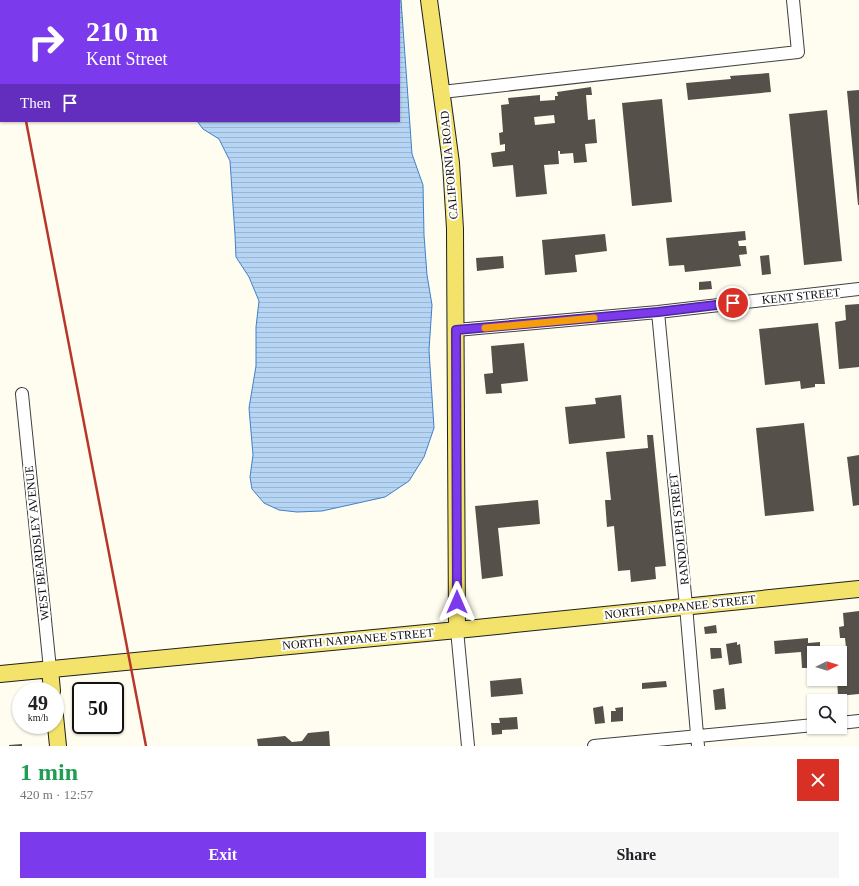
<!DOCTYPE html>
<html lang="en">
<head>
<meta charset="utf-8">
<style>
	:root { --surface:#fff; --page:#f6f6f6; --text:#202124; --muted:#757577; --accent:#7c3aed }
	body { margin:0; font-family:Georgia,serif; background:var(--page); color:var(--text); height:100vh; display:flex; flex-direction:column; font-size:15px; white-space:nowrap }
	* { box-sizing:border-box; margin:0 }
	p { font-size:13px; color:var(--muted) }
	.icon { flex:none; width:22px; height:22px; fill:none; stroke:currentColor; stroke-width:2; stroke-linecap:round; stroke-linejoin:round }
	.map { position:relative; height:746px; overflow:hidden }
	.details { display:flex; flex-direction:column; background:var(--surface); flex:1 }
	.details>* { flex:none }
	.guide { position:absolute; left:0px; top:0px; width:400px; height:122px; box-shadow:0 1px 3px #0004; background:#7c3aed; color:#fff; overflow:hidden }
	.needle { width:26px; rotate:85deg }
	.fabs { position:absolute; left:807px; top:646px; display:grid; gap:8px }
	.fabs a { display:grid; place-items:center; width:40px; height:40px; border-radius:0px; background:var(--surface); box-shadow:0 1px 3px #0004; font-size:20px }
	.speed { position:absolute; left:12px; top:682px; display:flex; gap:8px; font-size:20px; font-weight:700; text-align:center }
	.speed>* { display:grid; place-content:center; width:52px; height:52px; border-radius:50%; background:var(--surface); box-shadow:0 1px 3px #0004; line-height:1 }
	.speed small { font-size:10px; font-weight:400 }
	.speed .limit { border:2px solid #111; border-radius:6px; background:#fff; color:#111 }
	.pin { position:absolute; display:grid; place-items:center; width:34px; height:34px; color:#fff; margin:-17px; border:2px solid #fff; border-radius:50%; box-shadow:0 1px 4px #0007 }
	.me { position:absolute; width:44px; margin:-22px; rotate:0deg; stroke-linejoin:round; filter:drop-shadow(0 0 3px #0008) }
	.turn { display:flex; align-items:center; gap:14px; height:84px; padding:0 20px; font-size:18px }
	.turn .icon { width:52px; height:52px; stroke-width:2.5 }
	.turn b { display:block; font-size:28px; line-height:34px }
	.then { display:flex; align-items:center; height:38px; padding:0 20px; background:#0003; gap:8px; font-size:15px }
	.round { display:grid; place-items:center; flex:none; width:42px; height:42px; border-radius:0px; background:var(--page) }
	.summary { display:flex; align-items:center; justify-content:space-between; height:68px; padding:0 20px }
	h1 { font-size:24px; font-weight:700; line-height:30px; color:#1e9e55 }
	.primary-button { display:flex; gap:8px; margin-top:auto; padding:8px 20px }
	.primary-button a { flex:1; height:46px; border-radius:0px; background:var(--accent); color:#fff; font-size:16px; font-weight:700; line-height:46px; text-align:center }
	.primary-button a+a { background:var(--page); color:var(--text) }
	.map>svg:first-child { display:block }
	.water { fill:url(#water-rules); stroke:#3f80c8 }
	.building { fill:#56504a; fill-rule:evenodd }
	.lines { fill:none; stroke-linecap:round; stroke-linejoin:round }
	.minor-casing { stroke:#414141; stroke-width:14 }
	.major-casing { stroke:#1f1f1f; stroke-width:18 }
	.minor { stroke:#fff; stroke-width:12 }
	.major { stroke:#f3e36a; stroke-width:16 }
	.rail { stroke:#b9362b; stroke-width:2.5 }
	.route-casing { stroke:#51269a; stroke-width:10 }
	.route { stroke:#7c3aed; stroke-width:7 }
	.slow { stroke:#f59e0b; stroke-width:7 }
	.labels { text-anchor:middle; dominant-baseline:central; stroke-width:4; stroke-linejoin:round; paint-order:stroke }
	.street-label { font-size:12px; fill:#0e0e0e; stroke:#fff }
</style>
</head>
<body>
<div class="map">
<svg width="859" height="746" viewBox="0 0 859 746">
	<defs>
		<pattern id="water-rules" width="6" height="5" patternUnits="userSpaceOnUse"><rect width="6" height="5" fill="#b6d5f4"/><path d="M0 2.5h6" fill="none" stroke="#9bb6d0"/></pattern>
	</defs>
	<rect width="100%" height="100%" fill="#fefdef"/>
	<path class="water" d="M142 0H401L412 154 423 185 424 235 427 275 432 305 429 350 434 428 424 457 409 481 385 497 322 511 297 512 279 510 264 503 252 489 250 477 253 455 249 408 256 366V327L259 301 249 277 236 257 235 235 230 161 219 139 203 129 197 121H399V1Z"/>
	<path class="building" d="M769 73 771 92 688 100 686 83 731 79 730 76Z
		M591 87 592 95H586L588 120 595 119 597 143 585 144 587 162 574 163 573 153 560 154V151H558L559 164 544 165 547 194 516 197 513 165 493 167 491 153 505 151V144L500 145 499 133 503 132 501 105 509 104 508 98 540 95V101L555 100V96H558L557 92ZM554 115 555 123 535 125 534 117Z
		M859 90V205H858L847 91Z
		M662 99 672 202 632 206 622 103Z
		M827 110 842 261 804 265 789 114Z
		M745 231 746 240 738 241 739 246H746L747 254 739 255 741 266 685 272 684 265 669 266 666 238Z
		M605 234 607 251 575 255 577 272 545 275 542 240Z
		M769 255 771 274 762 275 760 256Z
		M503 256 504 268 477 271 476 258Z
		M711 281 712 289 699 290V282Z
		M859 304V367L839 369 835 322 846 320 845 305Z
		M818 323 825 384H815V387L801 389 800 381 765 385 759 329Z
		M524 343 528 381 501 384 502 393 486 394 484 374 493 373 491 346Z
		M621 395 625 438 569 444 565 407 596 404 595 398Z
		M804 423 814 511 765 516 756 428Z
		M647 435H653L666 566 655 567 656 579 631 582 630 570 618 571 614 526 607 527 605 500H611L606 452 648 448Z
		M859 455V505L853 506 847 457Z
		M538 500 540 524 498 528 503 576 482 579 475 506Z
		M859 611V694L838 696 837 679H840V663H843L842 649 846 648 845 638H840L839 627 844 626 843 613Z
		M716 625 717 633 705 634 704 627Z
		M808 638V643L820 642V653H814V679H823V684L812 685 810 668H802L801 652 775 654 774 641Z
		M737 642V645L740 644 742 663 729 665 726 644Z
		M710 648H721L722 658 711 659Z
		M521 678 523 694 491 697 490 681Z
		M666 681 667 687 642 689V683Z
		M724 688 726 709 715 710 713 690Z
		M603 706 605 723 595 724 593 708Z
		M623 707V721L611 722V711H616L615 708Z
		M517 717 518 729 502 730V734L492 735 491 723H500L499 718Z
		M329 731 330 746H258L257 739 285 736 292 742 302 741 308 733Z
		M22 744V746H9V745Z"/>
	<g class="lines">
		<defs>
			<path id="minor" d="M442 92 798 52 793 0
				M658 312 686 606 698 746
				M456 330 658 312 859 289
				M22 394 50 669
				M457 630 468 746
				M840 723 859 721
				M594 746 814 725"/>
			<path id="major" d="M429 0 451 163 455 229 457 630
				M50 669 52 691
				M0 674 457 630 859 589
				M55 716 58 746"/>
		</defs>
		<use href="#minor" class="minor-casing"/>
		<use href="#major" class="major-casing"/>
		<use href="#minor" class="minor"/>
		<use href="#major" class="major"/>
		<path class="rail" d="M3 0V1
			M26 121 146 746"/>
	</g>
	<g class="lines">
		<defs>
			<path id="route" d="M457 602 456 330 658 312 733 303"/>
		</defs>
		<use href="#route" class="route-casing"/>
		<use href="#route" class="route"/>
		<path class="slow" d="M485 328 594 318"/>
	</g>
	<g class="labels">
		<g class="street-label">
			<text transform="translate(449 165) rotate(-95)">CALIFORNIA ROAD</text>
			<text transform="translate(801 296) rotate(-6)">KENT STREET</text>
			<text transform="translate(679 529) rotate(-96)">RANDOLPH STREET</text>
			<text transform="translate(37 543) rotate(-96)">WEST BEARDSLEY AVENUE</text>
			<text transform="translate(680 607) rotate(-6)">NORTH NAPPANEE STREET</text>
			<text transform="translate(358 639) rotate(-5)">NORTH NAPPANEE STREET</text>
		</g>
	</g>
</svg>
<div class="fabs">
<a><svg class="needle" viewBox="-14 -14 28 28"><path d="M0-13l5 13h-10z" fill="#e53935"/><path d="M0 13l5-13h-10z" fill="#757577"/></svg></a>
<a><svg class="icon" aria-label="search" viewBox="0 0 24 24"><circle cx="10" cy="10" r="6"/><path d="M15 15l6 6"/></svg></a>
</div>
<div class="speed"><div>49<small>km/h</small></div><div class="limit">50</div></div>
<div class="pin" style="left:733px;top:303px;background:#d93025"><svg class="icon" aria-label="arrive" viewBox="0 0 24 24"><path d="M6 21V4h12l-3 4 3 4H6"/></svg></div>
<svg class="me" style="left:457px;top:602px" viewBox="-20 -20 40 40"><path d="M0-17L14 15 0 8-14 15z" fill="#7c3aed" stroke="#fff" stroke-width="4"/></svg>
<div class="guide">
<div class="turn"><svg class="icon" aria-label="right" viewBox="0 0 24 24"><path d="M7 20v-9h11M14 6l5 5-5 5"/></svg><div><b>210 m</b>Kent Street</div></div>
<div class="then">Then<svg class="icon" aria-label="arrive" viewBox="0 0 24 24"><path d="M6 21V4h12l-3 4 3 4H6"/></svg></div>
</div>
</div>
<section class="details">
<div class="summary"><div><h1>1 min</h1><p>420 m · 12:57</p></div><a class="round" style="background:#d93025;color:#fff"><svg class="icon" aria-label="close" viewBox="0 0 24 24"><path d="M6 6l12 12M18 6L6 18"/></svg></a></div>
<div class="primary-button"><a>Exit</a><a>Share</a></div>
</section>
</body>
</html>
